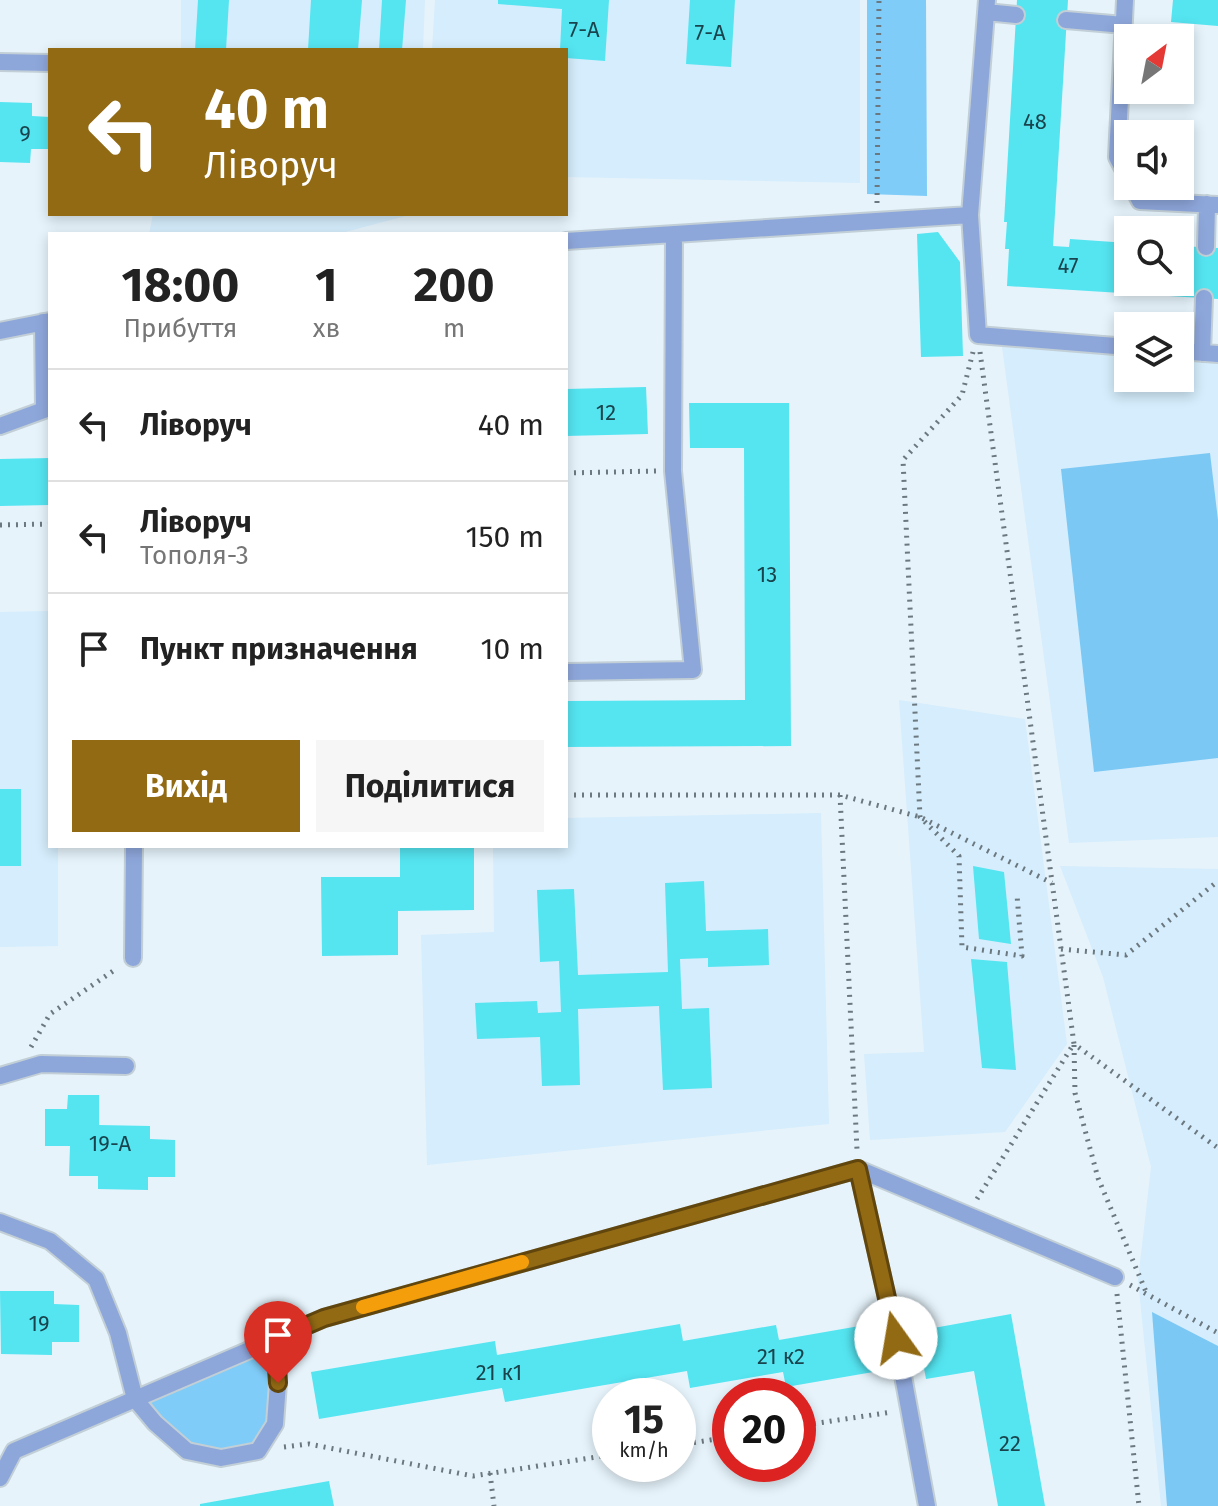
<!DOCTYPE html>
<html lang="uk">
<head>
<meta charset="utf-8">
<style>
	:root { --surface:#fff; --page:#f6f6f6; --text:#222; --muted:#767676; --line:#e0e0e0; --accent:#936a14 }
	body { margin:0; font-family:"Fira Sans",sans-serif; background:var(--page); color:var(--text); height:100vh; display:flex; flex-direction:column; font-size:30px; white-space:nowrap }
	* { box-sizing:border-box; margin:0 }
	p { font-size:26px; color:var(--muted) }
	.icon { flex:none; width:44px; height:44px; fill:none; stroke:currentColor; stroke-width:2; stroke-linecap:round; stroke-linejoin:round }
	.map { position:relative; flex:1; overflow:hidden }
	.details { position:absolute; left:48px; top:232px; width:520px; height:616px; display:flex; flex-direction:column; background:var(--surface); border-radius:0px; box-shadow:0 4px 12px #0003 }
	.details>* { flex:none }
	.top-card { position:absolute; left:48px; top:48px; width:520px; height:168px; border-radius:0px; box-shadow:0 4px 12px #0003; background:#936a14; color:#fff; overflow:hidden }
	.needle { width:52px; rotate:32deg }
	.controls { position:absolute; left:1114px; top:24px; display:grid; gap:16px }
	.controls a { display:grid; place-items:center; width:80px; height:80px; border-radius:0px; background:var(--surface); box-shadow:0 4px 12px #0003; font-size:40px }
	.speed { position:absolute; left:592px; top:1378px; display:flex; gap:16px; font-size:40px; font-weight:700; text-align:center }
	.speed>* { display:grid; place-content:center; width:104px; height:104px; border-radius:50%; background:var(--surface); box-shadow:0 4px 12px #0003; line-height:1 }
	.speed small { font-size:20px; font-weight:400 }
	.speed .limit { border:12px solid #d22; background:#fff; color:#111 }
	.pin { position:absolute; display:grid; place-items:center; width:68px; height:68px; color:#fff; margin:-82px -34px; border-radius:50% 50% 50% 0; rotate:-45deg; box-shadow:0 0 8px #0007 }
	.pin .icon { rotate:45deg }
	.me { position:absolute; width:88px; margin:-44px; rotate:347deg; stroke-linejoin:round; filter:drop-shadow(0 0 6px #0008) }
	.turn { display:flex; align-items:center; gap:28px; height:168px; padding:0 24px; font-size:36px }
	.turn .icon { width:104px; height:104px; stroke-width:2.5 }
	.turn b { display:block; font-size:56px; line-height:68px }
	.eta { display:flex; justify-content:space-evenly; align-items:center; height:136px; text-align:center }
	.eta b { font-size:48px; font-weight:700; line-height:56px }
	.cta { display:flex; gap:16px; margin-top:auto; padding:16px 24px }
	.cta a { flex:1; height:92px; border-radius:0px; background:var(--accent); color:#fff; font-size:32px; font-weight:700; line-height:92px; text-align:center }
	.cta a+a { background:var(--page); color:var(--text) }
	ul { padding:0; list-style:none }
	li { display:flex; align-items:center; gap:24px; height:112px; padding:0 24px; border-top:2px solid var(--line) }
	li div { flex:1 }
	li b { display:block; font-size:30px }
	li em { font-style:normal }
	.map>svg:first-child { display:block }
	.built { fill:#d5edfc }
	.green { fill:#7bc8f4 }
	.forest { fill:#7fccf8 }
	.building { fill:#54e5f1 }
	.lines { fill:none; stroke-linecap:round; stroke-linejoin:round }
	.lane-casing { stroke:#c2cfd6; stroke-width:20 }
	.path { stroke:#6c787f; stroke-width:5; stroke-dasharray:2 6; stroke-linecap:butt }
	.lane { stroke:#8ea7db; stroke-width:16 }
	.route-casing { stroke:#60450d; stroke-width:20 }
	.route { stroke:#936a14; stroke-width:14 }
	.slow { stroke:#f59e0b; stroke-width:14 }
	.labels { text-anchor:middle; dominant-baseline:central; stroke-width:6; stroke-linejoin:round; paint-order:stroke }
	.number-label { font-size:22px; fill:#19444d }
</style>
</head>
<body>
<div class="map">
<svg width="1218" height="1506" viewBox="0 0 1218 1506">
	<rect width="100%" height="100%" fill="#e6f3fb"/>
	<path class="built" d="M181 0H425L423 50H181Z
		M435 0H860V183L566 177V50H432Z
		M153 214H413L338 234H149Z
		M1002 347 1128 355V378H1180V358L1218 361V837L1069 843Z
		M50 611V846H58V946L0 947V612Z
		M899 700 1025 719 1067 1044 1005 1132 870 1140 864 1054 924 1052Z
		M821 813 829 1124 427 1165 421 935 494 932 493 846H566V818Z
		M1060 866 1218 869V1506H1161L1138 1280 1151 1167 1103 977Z"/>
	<path class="green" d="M1210 453 1218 520V758L1094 772 1061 469Z
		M1152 1312 1218 1346V1506H1167Z"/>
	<path class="forest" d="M867 0H926L927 196 867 194Z
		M275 1339V1424L258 1451H187L135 1399Z"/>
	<path class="building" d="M198 0H229L226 50H195Z
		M311 0H362L358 50H308Z
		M382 0H406L402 50H379Z
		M498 0H609L605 61 566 58V50H560L562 9 498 4Z
		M690 0H735L731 67 686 64Z
		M1017 0H1068L1053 246 1069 247 1070 239 1128 243V282H1180V246L1218 248V299L1007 286 1009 249H1005L1007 222H1004Z
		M1173 0H1218V26L1171 22Z
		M0 102 32 103V116L50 117V149H31L30 163 0 162Z
		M938 232 960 262 963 356 921 357 917 234Z
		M646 387 648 434 566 436V389Z
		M689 403H789L791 746 566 747V701L745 700 744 448H690Z
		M50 458V505L0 506V459Z
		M0 789H21V866H0Z
		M400 846H474V910L398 911V955L322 956 321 877H400Z
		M973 866 1004 872 1011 944 979 939Z
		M704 881 706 931 768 929 769 965 708 967V958L680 959 682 1009 709 1008 712 1088 663 1090 659 1006 578 1009 580 1085 542 1086 540 1037 477 1039 475 1003 537 1001 538 1013 561 1012 559 961 540 962 537 890 574 889 578 975 668 972 665 883Z
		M971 959 1007 962 1016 1070 982 1068Z
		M68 1095H99V1125L150 1126V1139L175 1140V1177H148V1190L98 1189V1176H69L70 1146H45V1109H67Z
		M0 1291H54V1304L79 1305V1342H52V1355L1 1354Z
		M1011 1314 1045 1506H998L974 1371 926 1379 917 1331Z
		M680 1324 683 1341 776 1325 779 1340 871 1324 879 1371 786 1387 783 1372 690 1388 687 1371 505 1402 502 1388 319 1419 311 1372 495 1341 497 1355Z
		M329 1481 334 1506H200V1504Z"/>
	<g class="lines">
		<defs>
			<path id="lane" d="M1125 0 1117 157 1128 178
				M986 12 1016 15
				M1066 20 1124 25
				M0 62 50 63
				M1132 186 1140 201 1218 205
				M970 215 987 0
				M566 241 970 215 978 335 1128 347
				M1206 247 1207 204
				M0 331 50 321
				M1180 351 1218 354
				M1202 353 1204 298
				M0 426 44 410 43 322
				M566 672 693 670 673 471 674 234
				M133 958 134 846
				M0 1076 41 1064 126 1066
				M858 1169 896 1338 927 1506
				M0 1222 50 1241 96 1279 118 1333 135 1399 155 1423 187 1451 221 1458 258 1451 275 1424 278 1383 275 1339
				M0 1478 14 1451 324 1318 858 1169 1115 1277"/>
		</defs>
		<use href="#lane" class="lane-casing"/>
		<path class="path" d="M877 203 879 0
			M973 352 962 395 903 460 920 817 959 856 962 947 1022 956 1017 895
			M980 352 1074 1044 1218 1148
			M566 473 656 471
			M0 525 50 524
			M566 795H840L920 817 1052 883
			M840 795 857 1150
			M1061 949 1126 955 1218 881
			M1074 1045 1075 1093 1098 1178 1147 1294
			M31 1047 50 1014 116 969
			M977 1199 1073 1045
			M1130 1285 1218 1333
			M1117 1294 1139 1506
			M798 1426 892 1412
			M678 1445 730 1437
			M284 1447 309 1444 473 1476 610 1455
			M490 1473 494 1506"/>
		<use href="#lane" class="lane"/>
	</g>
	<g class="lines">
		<defs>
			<path id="route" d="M278 1383 275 1339 324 1318 858 1169 896 1338"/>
		</defs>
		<use href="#route" class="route-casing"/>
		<use href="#route" class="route"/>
		<path class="slow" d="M363 1307 522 1262"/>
	</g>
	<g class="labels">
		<g class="number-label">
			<text x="584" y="29">7-А</text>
			<text x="710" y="32">7-А</text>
			<text x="1035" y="121">48</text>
			<text x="25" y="133">9</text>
			<text x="1068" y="265">47</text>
			<text x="606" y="412">12</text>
			<text x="767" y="574">13</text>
			<text x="110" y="1143">19-А</text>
			<text x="39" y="1323">19</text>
			<text x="781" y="1356">21 к2</text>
			<text x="499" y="1372">21 к1</text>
			<text x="1010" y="1443">22</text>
		</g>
	</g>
</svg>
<div class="controls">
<a><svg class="needle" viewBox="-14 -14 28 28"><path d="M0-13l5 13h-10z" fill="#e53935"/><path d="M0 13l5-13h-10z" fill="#767676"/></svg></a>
<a><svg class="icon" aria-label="sound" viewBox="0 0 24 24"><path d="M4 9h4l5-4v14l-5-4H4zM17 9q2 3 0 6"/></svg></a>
<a><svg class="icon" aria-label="search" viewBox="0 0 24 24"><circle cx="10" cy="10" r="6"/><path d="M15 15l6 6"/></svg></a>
<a><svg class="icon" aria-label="layers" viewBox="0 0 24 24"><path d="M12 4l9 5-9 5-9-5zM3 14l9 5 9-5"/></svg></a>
</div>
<div class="speed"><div>15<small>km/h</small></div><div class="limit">20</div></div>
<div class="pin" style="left:278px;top:1383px;background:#d93025"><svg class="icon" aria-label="arrive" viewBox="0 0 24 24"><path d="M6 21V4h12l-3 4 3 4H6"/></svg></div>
<svg class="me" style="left:896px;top:1338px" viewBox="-20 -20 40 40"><circle r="19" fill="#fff"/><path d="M0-13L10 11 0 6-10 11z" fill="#936a14"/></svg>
<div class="top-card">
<div class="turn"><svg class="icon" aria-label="left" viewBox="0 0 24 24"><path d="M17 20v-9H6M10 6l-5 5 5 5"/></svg><div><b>40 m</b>Ліворуч</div></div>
</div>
<section class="details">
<div class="eta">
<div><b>18:00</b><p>Прибуття</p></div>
<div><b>1</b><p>хв</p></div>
<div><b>200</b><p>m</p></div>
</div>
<ul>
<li><svg class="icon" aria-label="left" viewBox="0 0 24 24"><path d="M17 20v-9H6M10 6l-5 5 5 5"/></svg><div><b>Ліворуч</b></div><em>40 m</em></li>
<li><svg class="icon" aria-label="left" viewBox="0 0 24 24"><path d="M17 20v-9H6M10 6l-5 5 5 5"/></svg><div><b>Ліворуч</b><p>Тополя-3</p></div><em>150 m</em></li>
<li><svg class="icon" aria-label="arrive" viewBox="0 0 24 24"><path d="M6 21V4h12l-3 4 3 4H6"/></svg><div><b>Пункт призначення</b></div><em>10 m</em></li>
</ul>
<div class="cta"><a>Вихід</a><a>Поділитися</a></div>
</section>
</div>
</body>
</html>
